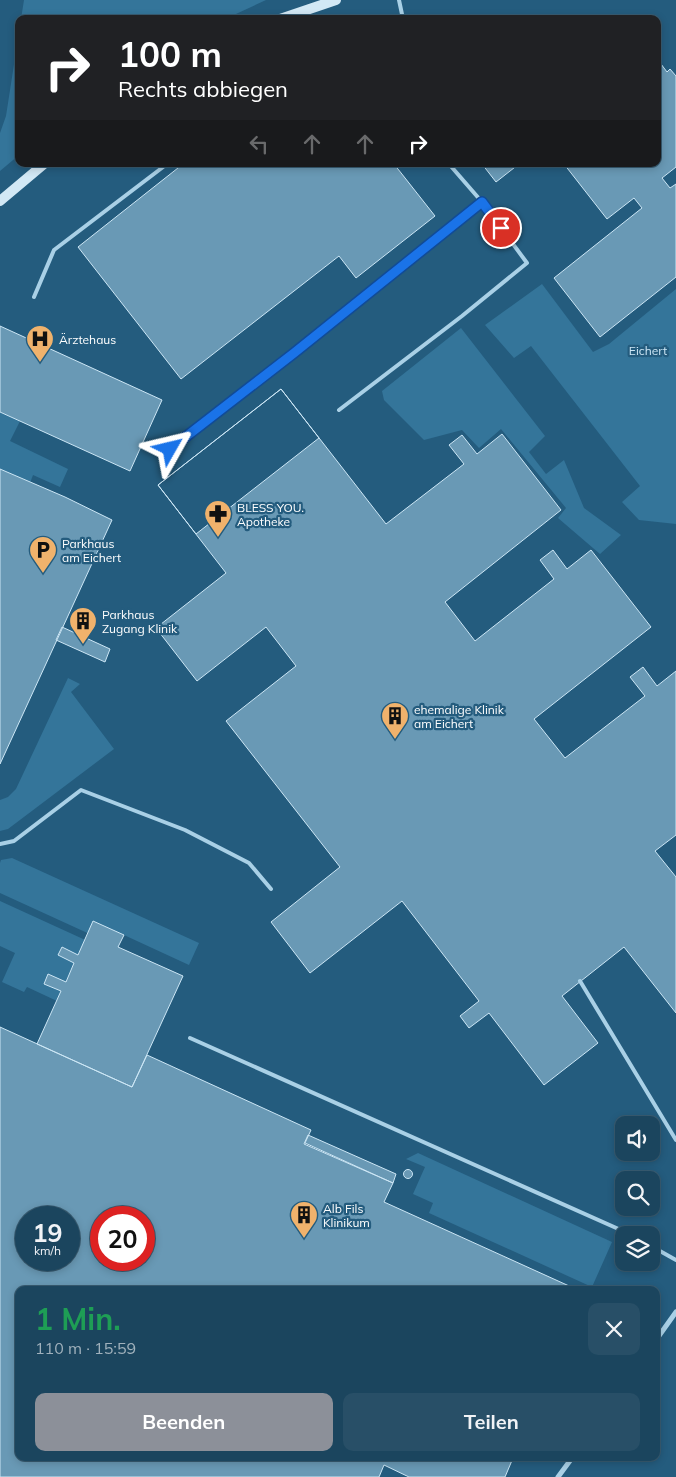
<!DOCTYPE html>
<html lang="de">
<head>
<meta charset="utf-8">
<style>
	:root { --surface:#1b455e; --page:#284f67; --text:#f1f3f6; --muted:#a0b1bc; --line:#395d73; --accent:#8c9099 }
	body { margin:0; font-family:Mulish,sans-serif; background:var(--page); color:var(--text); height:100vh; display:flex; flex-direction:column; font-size:19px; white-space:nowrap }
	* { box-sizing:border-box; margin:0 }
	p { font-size:16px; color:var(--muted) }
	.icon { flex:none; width:28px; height:28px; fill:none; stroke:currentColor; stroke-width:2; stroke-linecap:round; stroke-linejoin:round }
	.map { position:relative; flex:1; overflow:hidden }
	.details { position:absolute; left:15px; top:1286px; width:645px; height:175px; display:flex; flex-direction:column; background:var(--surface); border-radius:10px; box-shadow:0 2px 8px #0003,0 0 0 1px var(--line) }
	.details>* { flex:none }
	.hud { position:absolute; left:15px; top:15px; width:646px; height:152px; border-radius:10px; box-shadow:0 2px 8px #0003,0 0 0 1px var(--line); background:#202124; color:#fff; overflow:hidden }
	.fabs { position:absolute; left:615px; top:1116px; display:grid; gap:10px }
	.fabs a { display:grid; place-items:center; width:45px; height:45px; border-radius:10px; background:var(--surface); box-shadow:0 2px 8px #0003,0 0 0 1px var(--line); font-size:25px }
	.speed { position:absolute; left:15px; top:1206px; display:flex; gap:10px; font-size:25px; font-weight:700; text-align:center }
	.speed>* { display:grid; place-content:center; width:65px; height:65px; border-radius:50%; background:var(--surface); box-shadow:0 2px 8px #0003,0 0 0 1px var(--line); line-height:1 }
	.speed small { font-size:12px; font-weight:400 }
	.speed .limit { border:8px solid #d22; background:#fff; color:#111 }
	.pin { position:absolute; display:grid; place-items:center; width:42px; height:42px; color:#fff; margin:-21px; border:2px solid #fff; border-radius:50%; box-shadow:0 1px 5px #0007 }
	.me { position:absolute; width:55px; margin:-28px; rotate:53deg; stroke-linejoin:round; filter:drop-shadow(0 0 4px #0008) }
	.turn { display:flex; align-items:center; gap:18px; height:105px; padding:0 20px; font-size:22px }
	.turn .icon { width:65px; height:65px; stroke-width:2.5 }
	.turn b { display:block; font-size:35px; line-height:42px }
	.lanes { display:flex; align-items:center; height:48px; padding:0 20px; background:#0003; justify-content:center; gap:25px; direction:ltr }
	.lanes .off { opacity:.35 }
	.round { display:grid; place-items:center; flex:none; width:52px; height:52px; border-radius:10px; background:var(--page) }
	.head { display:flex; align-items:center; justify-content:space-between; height:85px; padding:0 20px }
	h1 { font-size:30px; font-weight:700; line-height:38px; color:#1e9e55 }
	.action { display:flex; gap:10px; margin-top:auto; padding:10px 20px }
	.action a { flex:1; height:58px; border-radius:10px; background:var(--accent); color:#fff; font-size:20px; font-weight:700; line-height:58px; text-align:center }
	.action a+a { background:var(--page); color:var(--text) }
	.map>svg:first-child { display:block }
	.green { fill:#34759a }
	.building { fill:#6999b5; stroke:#cce6f5; fill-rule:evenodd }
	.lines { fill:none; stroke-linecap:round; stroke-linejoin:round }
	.lane { stroke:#a9d0e6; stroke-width:4 }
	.street { stroke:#a9d0e6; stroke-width:5 }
	.secondary { stroke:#d2e8f5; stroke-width:10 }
	.route-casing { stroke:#114b97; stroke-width:12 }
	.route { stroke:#1a73e8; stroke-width:9 }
	.labels { text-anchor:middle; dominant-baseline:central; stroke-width:4.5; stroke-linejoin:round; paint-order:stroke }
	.poi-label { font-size:12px; fill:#fff; stroke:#245c7e; text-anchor:start }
	.park-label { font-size:12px; fill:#cce6f5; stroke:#245c7e }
</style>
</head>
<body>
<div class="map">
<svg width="676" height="1477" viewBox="0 0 676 1477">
	<rect width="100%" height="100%" fill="#245c7e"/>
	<path class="green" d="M24 0H266L225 19H21Z
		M19 32V155L0 171V133L6 116Z
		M542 284 593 352 609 344 676 289V524L639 520 622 502 640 486 531 346 514 358 485 325Z
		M461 328 545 436 529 452 546 474 564 460 584 508 621 535 600 554 558 518 566 508 501 429 479 448 462 430 424 440 384 400 382 391Z
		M0 412 20 421 10 441 68 469 60 487 33 475 30 483 0 469Z
		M68 678 80 684 71 692 114 749 8 829 0 831V800L8 797 16 789Z
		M12 858 199 943 189 965 124 935 118 947 0 893V863L1 860Z
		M0 901 175 981 57 1001 27 987 24 992 2 982 15 953 0 946Z
		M418 1153 612 1242 592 1287 429 1213 433 1203 413 1194 425 1167 406 1159Z"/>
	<path class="building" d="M658 60 667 72 670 69 676 76V167L662 178 670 188 676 184V277L600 337 554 278 642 208 634 198 607 219 564 164H658Z
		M183 164H394L435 216 356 278 339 256 181 379 78 247Z
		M482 164H519L496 182Z
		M0 326 162 400 130 471 0 412Z
		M281 389 386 524 464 464 449 445 462 435 477 454 502 434 561 510 445 602 475 641 554 579 540 560 553 550 567 569 591 550 651 627 534 719 565 758 645 696 630 677 643 667 657 686 676 671V835L655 851 676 877V1013L624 947 562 996 598 1043 544 1085 489 1013 469 1028 460 1016 479 1001 402 901 310 973 271 922 340 867 226 721 296 666 266 627 197 681 156 628 226 573 158 485Z
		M281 389 319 438 196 534 158 485Z
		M0 469 65 497 112 520 0 764Z
		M62 627 110 649 105 662 56 640Z
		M93 921 124 935 118 947 183 976 132 1087 37 1044 61 991 44 984 48 974 66 982 74 963 58 955 62 947 78 955Z
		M0 1027 132 1087 147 1055 311 1130 305 1143 393 1183 384 1202 578 1290H19V1458H513L505 1477H409L384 1465 379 1477H0ZM26 1218H69V1260H26ZM101 1218H144V1260H101Z
		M308 1135 396 1174 393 1183 304 1144Z
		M403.5 1174a4.5 4.5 0 1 1 9 0a4.5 4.5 0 1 1-9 0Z"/>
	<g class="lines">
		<path class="lane" d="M399 0 403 19
			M34 297 54 250 167 164
			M339 410 462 316 527 263 482 202 449 164
			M170 449 294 353 482 202
			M0 844 14 841 81 790 185 830 249 863 271 889
			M580 981 676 1140
			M190 1038 632 1235
			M651 1246 676 1260"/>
		<path class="street" d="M656 1340 676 1312
			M558 1477 572 1458"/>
		<path class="secondary" d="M280 19 336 0
			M0 201 44 164"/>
	</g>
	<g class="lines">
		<defs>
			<path id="route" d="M170 449 294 353 482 202 501 228"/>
		</defs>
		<use href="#route" class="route-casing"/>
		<use href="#route" class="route"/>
	</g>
	<defs>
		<symbol id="hospital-pin" viewBox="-11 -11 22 30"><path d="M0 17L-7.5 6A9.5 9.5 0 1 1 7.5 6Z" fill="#f0b26c" stroke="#245c7e"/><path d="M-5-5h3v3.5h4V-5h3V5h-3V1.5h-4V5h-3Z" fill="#111"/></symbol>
		<symbol id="pharmacy-pin" viewBox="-11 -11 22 30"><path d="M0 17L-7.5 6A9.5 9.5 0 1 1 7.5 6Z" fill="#f0b26c" stroke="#245c7e"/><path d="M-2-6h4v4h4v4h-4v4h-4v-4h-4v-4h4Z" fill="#111"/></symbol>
		<symbol id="parking-pin" viewBox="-11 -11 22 30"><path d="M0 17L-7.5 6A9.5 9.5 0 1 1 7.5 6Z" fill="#f0b26c" stroke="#245c7e"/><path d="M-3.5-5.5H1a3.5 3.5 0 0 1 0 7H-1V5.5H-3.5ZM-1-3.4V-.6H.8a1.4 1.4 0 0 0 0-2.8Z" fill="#111"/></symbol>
		<symbol id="building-pin" viewBox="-11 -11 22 30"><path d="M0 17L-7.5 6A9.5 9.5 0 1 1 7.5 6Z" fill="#f0b26c" stroke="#245c7e"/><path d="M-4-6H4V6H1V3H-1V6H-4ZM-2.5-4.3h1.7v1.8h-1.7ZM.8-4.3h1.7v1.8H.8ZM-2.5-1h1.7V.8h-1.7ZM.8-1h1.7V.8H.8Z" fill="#111"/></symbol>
	</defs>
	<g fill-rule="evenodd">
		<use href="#hospital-pin" x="24" y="323" width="32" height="43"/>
		<use href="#pharmacy-pin" x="202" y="498" width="32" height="43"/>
		<use href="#parking-pin" x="27" y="534" width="32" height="43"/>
		<use href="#building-pin" x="67" y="605" width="32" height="43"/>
		<use href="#building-pin" x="379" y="700" width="32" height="43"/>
		<use href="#building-pin" x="288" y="1199" width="32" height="43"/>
	</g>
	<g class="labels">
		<g class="poi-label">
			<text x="59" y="339">Ärztehaus</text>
			<text x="237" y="507">BLESS YOU.<tspan x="237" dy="14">Apotheke</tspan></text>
			<text x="62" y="543">Parkhaus<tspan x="62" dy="14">am Eichert</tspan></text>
			<text x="102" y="614">Parkhaus<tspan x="102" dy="14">Zugang Klinik</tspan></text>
			<text x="414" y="709">ehemalige Klinik<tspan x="414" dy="14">am Eichert</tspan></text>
			<text x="323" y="1208">Alb Fils<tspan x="323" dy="14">Klinikum</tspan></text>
		</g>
		<g class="park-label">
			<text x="648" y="350">Eichert</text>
		</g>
	</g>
</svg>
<div class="fabs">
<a><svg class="icon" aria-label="sound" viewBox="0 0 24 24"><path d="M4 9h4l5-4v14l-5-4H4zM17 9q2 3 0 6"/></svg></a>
<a><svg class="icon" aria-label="search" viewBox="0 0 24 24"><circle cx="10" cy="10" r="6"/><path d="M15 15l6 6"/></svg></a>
<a><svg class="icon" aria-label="layers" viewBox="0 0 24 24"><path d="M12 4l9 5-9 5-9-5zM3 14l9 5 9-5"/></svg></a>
</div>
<div class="speed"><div>19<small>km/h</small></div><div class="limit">20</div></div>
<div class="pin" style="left:501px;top:228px;background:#d93025"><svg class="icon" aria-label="arrive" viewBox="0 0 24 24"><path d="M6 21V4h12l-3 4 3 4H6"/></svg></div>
<svg class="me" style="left:170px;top:449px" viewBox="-20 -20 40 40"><path d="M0-17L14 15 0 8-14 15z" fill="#1a73e8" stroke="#fff" stroke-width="4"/></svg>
<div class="hud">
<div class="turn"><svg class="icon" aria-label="right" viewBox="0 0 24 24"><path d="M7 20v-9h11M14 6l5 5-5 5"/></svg><div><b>100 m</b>Rechts abbiegen</div></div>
<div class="lanes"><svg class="icon off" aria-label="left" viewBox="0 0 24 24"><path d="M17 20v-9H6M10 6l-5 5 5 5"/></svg><svg class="icon off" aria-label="ahead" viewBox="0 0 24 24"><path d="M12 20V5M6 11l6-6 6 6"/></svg><svg class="icon off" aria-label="ahead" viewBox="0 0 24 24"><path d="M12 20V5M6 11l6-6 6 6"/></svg><svg class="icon" aria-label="right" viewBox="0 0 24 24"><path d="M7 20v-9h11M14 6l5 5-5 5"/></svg></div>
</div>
<section class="details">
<div class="head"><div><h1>1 Min.</h1><p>110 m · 15:59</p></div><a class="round"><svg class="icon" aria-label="close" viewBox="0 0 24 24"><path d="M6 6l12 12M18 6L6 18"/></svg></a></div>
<div class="action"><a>Beenden</a><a>Teilen</a></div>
</section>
</div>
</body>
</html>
